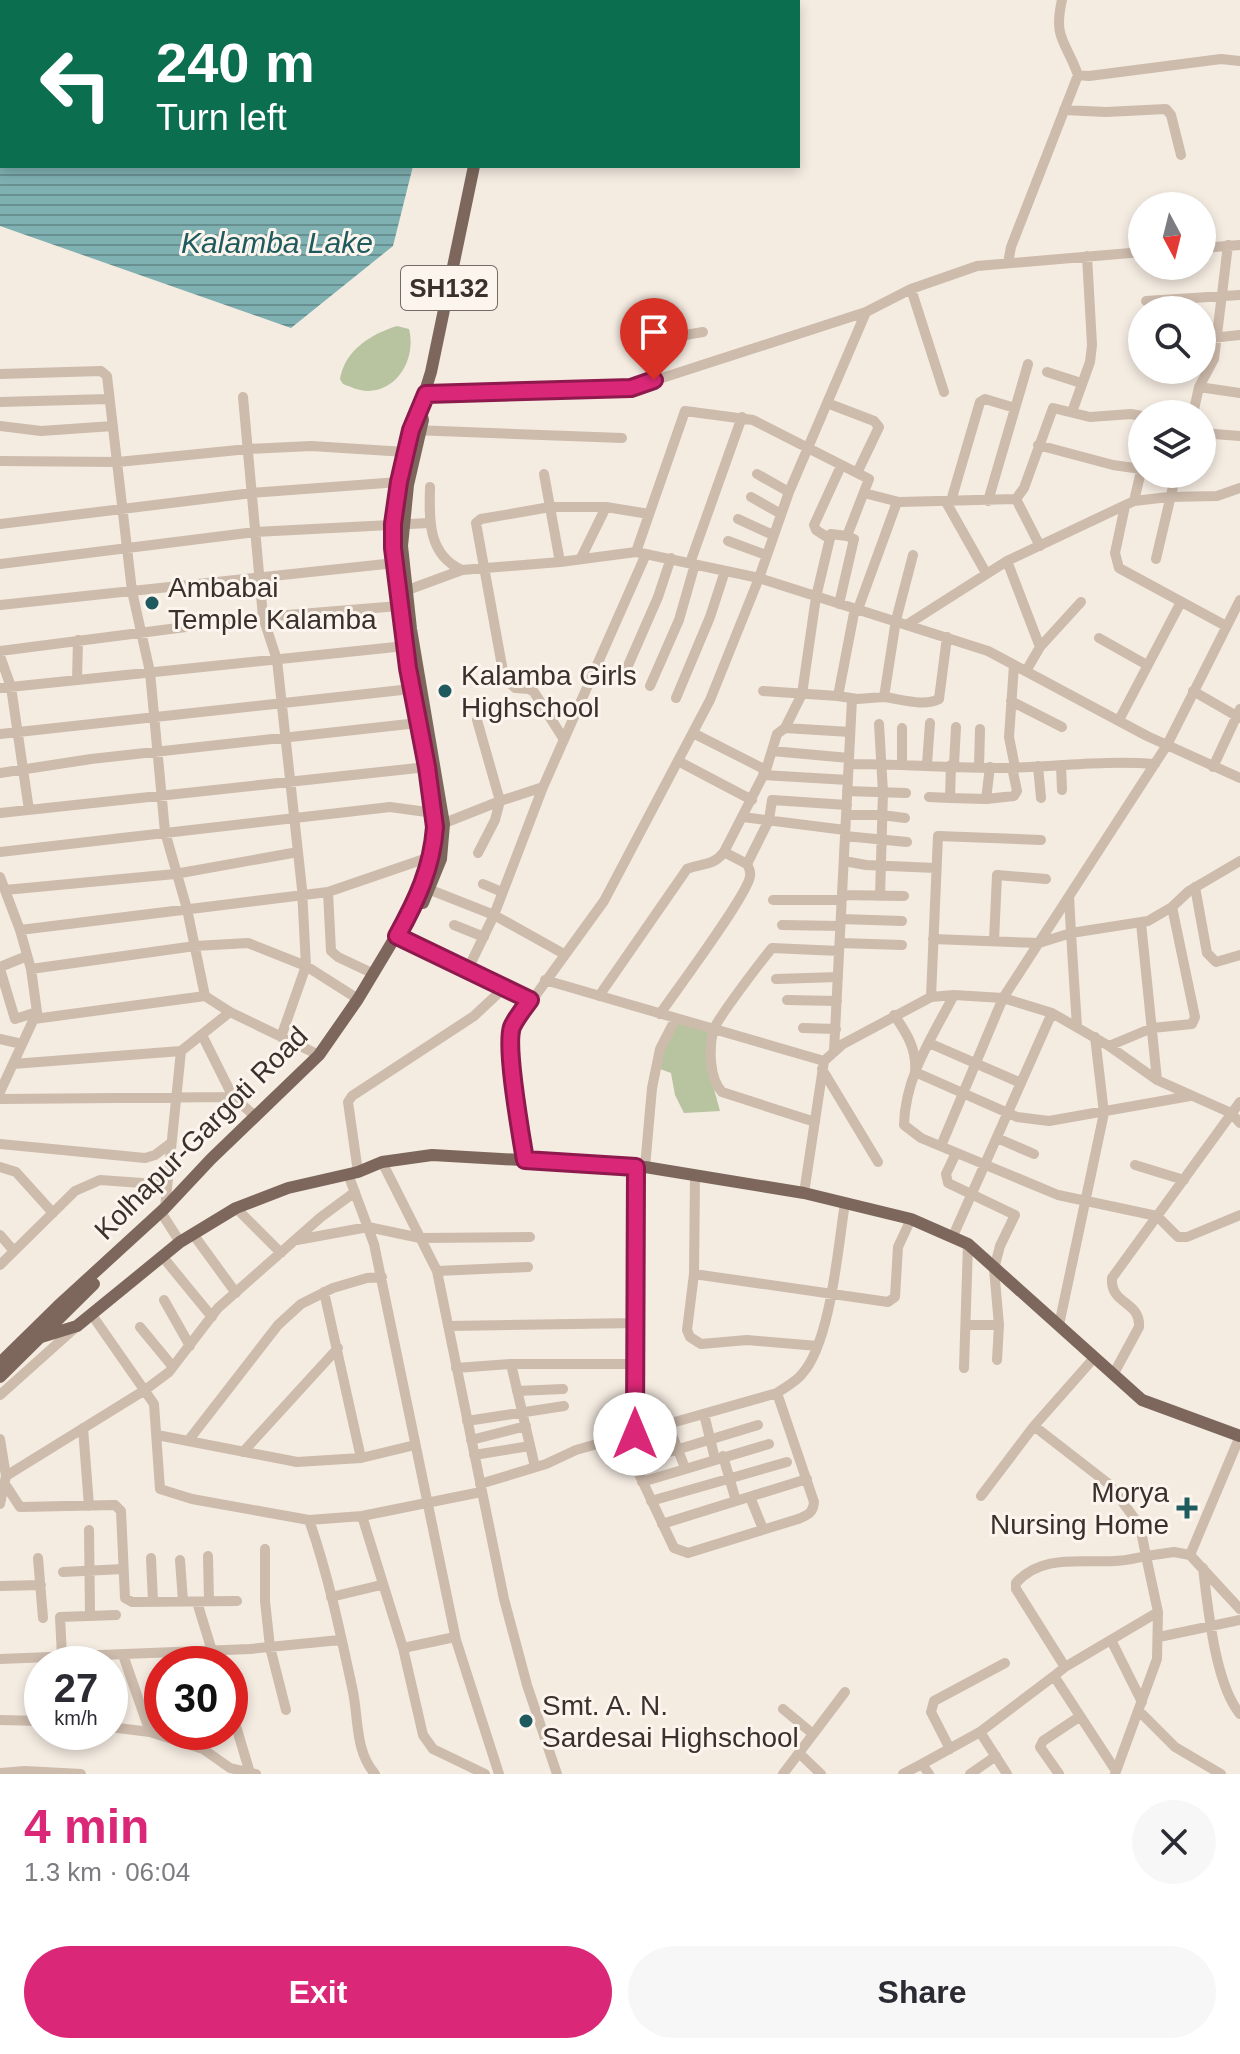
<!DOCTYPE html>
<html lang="en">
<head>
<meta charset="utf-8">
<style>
	:root { --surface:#fff; --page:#f7f7f7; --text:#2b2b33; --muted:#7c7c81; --accent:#db2777 }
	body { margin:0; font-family:Arial,sans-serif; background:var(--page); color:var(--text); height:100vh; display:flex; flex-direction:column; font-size:30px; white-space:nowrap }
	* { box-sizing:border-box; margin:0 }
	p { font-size:26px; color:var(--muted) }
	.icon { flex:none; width:44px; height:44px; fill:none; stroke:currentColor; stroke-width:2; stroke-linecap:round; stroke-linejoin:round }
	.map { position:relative; height:1774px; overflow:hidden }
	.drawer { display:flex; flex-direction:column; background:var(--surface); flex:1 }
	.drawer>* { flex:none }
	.hud { position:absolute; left:0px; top:0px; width:800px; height:168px; box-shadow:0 4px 12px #0003; background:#0b6e4f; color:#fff; overflow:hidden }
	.needle { width:52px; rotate:173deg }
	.tools { position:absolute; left:1128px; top:192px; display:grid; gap:16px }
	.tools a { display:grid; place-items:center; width:88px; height:88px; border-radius:50%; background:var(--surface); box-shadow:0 4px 12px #0003; font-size:40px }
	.speed { position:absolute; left:24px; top:1646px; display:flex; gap:16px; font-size:40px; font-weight:700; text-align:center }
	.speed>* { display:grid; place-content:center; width:104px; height:104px; border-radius:50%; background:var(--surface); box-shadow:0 4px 12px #0003; line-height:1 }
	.speed small { font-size:20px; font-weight:400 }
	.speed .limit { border:12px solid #d22; background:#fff; color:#111 }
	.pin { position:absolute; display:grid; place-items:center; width:68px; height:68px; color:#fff; margin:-82px -34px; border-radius:50% 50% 50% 0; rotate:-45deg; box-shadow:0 0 8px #0007 }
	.pin .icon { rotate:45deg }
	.me { position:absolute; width:88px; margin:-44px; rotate:0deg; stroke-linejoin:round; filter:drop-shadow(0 0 6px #0008) }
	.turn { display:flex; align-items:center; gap:28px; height:168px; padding:0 24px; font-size:36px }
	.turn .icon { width:104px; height:104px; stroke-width:2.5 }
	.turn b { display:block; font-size:56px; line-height:68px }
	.round { display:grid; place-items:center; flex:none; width:84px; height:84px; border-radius:42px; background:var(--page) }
	.headline { display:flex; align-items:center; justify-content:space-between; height:136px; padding:0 24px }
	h1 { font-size:48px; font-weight:800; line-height:60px; color:var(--accent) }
	.action { display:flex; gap:16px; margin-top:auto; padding:16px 24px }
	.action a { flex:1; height:92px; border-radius:48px; background:var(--accent); color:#fff; font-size:32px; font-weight:800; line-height:92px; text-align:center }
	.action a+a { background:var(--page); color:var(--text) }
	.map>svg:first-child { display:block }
	.park { fill:#b8c4a0 }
	.water { fill:url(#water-rules) }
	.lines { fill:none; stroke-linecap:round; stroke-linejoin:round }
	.minor { stroke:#cdbbac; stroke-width:10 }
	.major { stroke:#7d675c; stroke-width:12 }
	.route-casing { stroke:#8e194d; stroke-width:20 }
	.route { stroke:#db2777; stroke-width:14 }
	.poi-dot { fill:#1f5a5e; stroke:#fbf5ee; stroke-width:3 }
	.labels { text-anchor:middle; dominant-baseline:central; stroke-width:6; stroke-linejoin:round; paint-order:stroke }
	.shield { fill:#fbf5ee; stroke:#756b66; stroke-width:2 }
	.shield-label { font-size:26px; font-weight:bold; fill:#3b302b }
	.poi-label { font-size:28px; fill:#3b302b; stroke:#fbf5ee; text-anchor:start }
	.street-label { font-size:28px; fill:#3b302b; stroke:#fbf5ee }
	.water-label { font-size:30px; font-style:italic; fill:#1f5a5e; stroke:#fbf5ee }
</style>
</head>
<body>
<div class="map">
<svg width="1240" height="1774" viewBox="0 0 1240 1774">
	<defs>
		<pattern id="water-rules" width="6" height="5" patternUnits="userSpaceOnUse" patternTransform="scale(2)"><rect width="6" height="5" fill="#7fb0b2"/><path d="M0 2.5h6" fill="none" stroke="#699091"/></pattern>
	</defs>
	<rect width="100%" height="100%" fill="#f4ebe1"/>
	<path class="park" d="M397 326 409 329C416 356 400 390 368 391 359 391 351 387 343 384L340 379C345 350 371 334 397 326Z
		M678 1022 711 1033 708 1067 720 1111 684 1113 675 1095 671 1073 660 1069 663 1050Z"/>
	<path class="water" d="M0 0H307L308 2H2V166H413L393 246 291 328 0 226Z"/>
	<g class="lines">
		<path class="minor" d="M1062 0C1053 39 1066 41 1078 75
			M1064 110 1106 112 1166 109 1171 115 1181 155
			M1202 248 1240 245
			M1008 263 1011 247 1078 75 1089 76 1221 59 1240 61
			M911 289 944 392
			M1146 301 1240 295
			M866 312 911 289 977 266 1142 252
			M1202 339 1240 335
			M1047 372 1081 383
			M0 374 101 371 107 376 132 591 150 672 165 832 187 909 205 996
			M654 380 656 343 661 339 703 332
			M1199 387 1240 393
			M426 394 631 388 866 312 789 492 759 578 710 700 604 901 512 1028 514 1079 525 1160
			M243 397 263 617 277 660 302 889 306 966 281 1037
			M0 402 109 399
			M827 403 874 421 879 427 857 473
			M1072 412 1090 362 1092 345 1087 256
			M1193 414 1199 387 1214 359 1228 245
			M0 426 41 431 113 426
			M413 430 622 438
			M1202 433 1240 436
			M1038 445 1113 465 1141 469
			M0 461 118 462 248 449 311 446 406 452
			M544 474 550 507 481 519 476 523 504 677 515 688 529 689 534 692 563 738
			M757 474 789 492
			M430 487C429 520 428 555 462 570
			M864 493 899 502 1016 499 1024 488 1053 408 1090 417 1131 414 1142 416
			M751 497 781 514
			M1016 499 1040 546
			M951 501 980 402 985 399 1015 408
			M988 501 1028 364
			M1134 501 1142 467
			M946 502 986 573
			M1125 506 1115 553 1119 568 1226 626
			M738 519 773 535
			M0 524 252 493 399 482
			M830 539 816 530 814 525 841 466
			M728 541 766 555
			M636 552 685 411 753 420 869 479 847 536 831 534 816 597 802 694 785 728
			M581 558 606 507
			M1156 559 1176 474
			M1007 561 1040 647
			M560 562 550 507H606L649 514
			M690 563 742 417
			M0 564 255 532 429 523
			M405 591 462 570 560 562 636 552 759 578 988 651 1147 736 1240 778
			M839 604 854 539 847 536
			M0 605 395 563
			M855 608 838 696 857 699 884 697 896 620 913 555
			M858 609 897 502
			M908 624 1007 561 1134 501 1169 497 1217 496 1240 488
			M1099 638 1147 665
			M0 651 263 617 399 606
			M0 656 11 687 29 810
			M1014 665 1009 737 1015 767
			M1026 671 1040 647 1081 602
			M623 677 658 597 671 558
			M77 680 78 640
			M650 686 679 620 695 564
			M0 688 405 646
			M763 691 838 696
			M1193 691 1240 718
			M884 697C901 699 924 707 939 699L947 637
			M676 698 710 617 725 571
			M1011 701 1062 727
			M1119 720 1181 602
			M879 724 883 792 880 896
			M902 728V764
			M693 733 766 770
			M0 734 411 689
			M772 751 849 758
			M678 761 752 800
			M849 764C900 764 951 768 1002 768 1053 767 1104 760 1155 764
			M927 764 930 723
			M951 765 950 798 986 799 990 767
			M954 765 956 727
			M1061 765 1062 790
			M1038 766 1041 798
			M979 767 980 729
			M1213 767 1240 709
			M0 773 91 759 418 723
			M763 775 848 780
			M543 787 494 915 564 954
			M847 791 906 793
			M929 797 950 798
			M986 799 1014 796 1017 791 1012 767
			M847 805 772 800 769 820 747 864 724 852 766 770 777 734 785 728 850 732
			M0 813 427 767
			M846 815H882L905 818
			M743 817 845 830
			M437 826 500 801 477 720
			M845 836 907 842
			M0 852 390 807 434 813
			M478 853 495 820 500 801 543 787 646 554
			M844 861 866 865 936 868
			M0 877 20 930 31 969 37 1012 0 1092
			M483 884 502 892
			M423 887 494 915 468 969
			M1195 887 1207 953 1216 962 1240 955
			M5 890 175 874 298 852
			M328 892 331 951 338 957 374 974
			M842 895 904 896
			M1069 896 1071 933 1148 921 1172 907
			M773 900H842
			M841 919 902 921
			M1141 923 1157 1080
			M454 925 484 937
			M782 925 840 926
			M20 930 328 892 433 856
			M397 936 530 1000
			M933 939 1039 943 1071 933 1077 1027
			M994 941 997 875 1046 879
			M840 943 902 945
			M0 967 27 956
			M0 969 15 1019 37 1012
			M31 969 195 946 248 943 306 966 358 999
			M776 979 838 977
			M545 980 824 1061
			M954 995C932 1037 905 1077 904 1125L921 1138 1058 1195 1157 1216 1178 1237H1187L1240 1215
			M599 996 687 869C702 863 714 866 724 852
			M931 997 938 836 1041 840
			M787 1000 837 1001
			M660 1014C675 992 749 893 750 876 751 871 749 868 747 864
			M894 1015C907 1033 917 1050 915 1072L1017 1117 1049 1121 1190 1096
			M34 1019 205 996 230 1012 319 1055
			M803 1028 836 1029
			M202 1035 233 1097
			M0 1039 22 1044
			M929 1043 1021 1083
			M1109 1046 1152 1028 1192 1024 1195 1017 1172 907 1189 891 1240 861
			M834 1051 852 699
			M13 1064 181 1051
			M822 1069 878 1162
			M0 1099 233 1097 256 1117
			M815 1122 722 1092C709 1078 709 1049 713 1031 716 1020 762 960 772 948L839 951
			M997 1138 1034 1154
			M0 1144 145 1158 155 1155 171 1143
			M941 1146 1003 998 1167 745 1240 600
			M956 1153 946 1174 948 1183 1015 1215 1000 1246 994 1269 999 1325 997 1360
			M382 1162 437 1271 504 1599 527 1685 557 1774
			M1135 1165 1184 1180
			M0 1167 16 1172 53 1213
			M645 1167 652 1088 660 1049 676 1018
			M358 1172 348 1102 352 1096 474 1016 505 987
			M348 1174 374 1244 456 1640 499 1774
			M695 1176 694 1274 687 1330 690 1337 701 1344 747 1340 817 1346
			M804 1193 824 1061 843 1044 931 997 954 995 1003 998 1052 1013 1109 1046 1157 1080 1231 1113 1240 1123
			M165 1208 181 1051 230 1012
			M236 1208 281 1253
			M158 1214 164 1217 180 1242
			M193 1234 236 1293
			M0 1235 14 1251
			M953 1236 1052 1013
			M297 1240 368 1227 420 1238 530 1237
			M162 1256 212 1317
			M0 1265 75 1191 100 1180 156 1184 166 1195
			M437 1271 528 1267
			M694 1274 888 1302 895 1297 898 1247 911 1219
			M324 1292 361 1458
			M164 1300 190 1346
			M92 1315 154 1404 160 1489 192 1499 309 1520C328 1574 340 1631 352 1687 359 1716 354 1750 375 1774
			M966 1325H999
			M1059 1325 1104 1113 1095 1037
			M448 1326 635 1323
			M140 1327 173 1367
			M511 1364 535 1467
			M456 1368 511 1364H635
			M964 1368 968 1244
			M1113 1375 1139 1327C1141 1301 1110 1305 1112 1278L1240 1102
			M517 1391 563 1389
			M0 1395 76 1327
			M704 1414 715 1459
			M467 1421 564 1406
			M668 1424 685 1468
			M1034 1426 1110 1485 1140 1526 1146 1556C1136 1558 1125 1561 1114 1561 1080 1563 1041 1554 1016 1583V1589L1065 1667 1054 1676 1116 1771
			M83 1428 89 1506
			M635 1434 636 1167
			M157 1435 297 1462 361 1458 415 1445
			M622 1438 674 1548 688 1553 798 1519C808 1515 813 1513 814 1502L777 1393
			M0 1439 6 1476 0 1504
			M471 1440 526 1426
			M188 1441 278 1325 301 1304 333 1288 367 1278 382 1277
			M243 1452 338 1348
			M474 1455 530 1446
			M723 1456 736 1501
			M633 1463 758 1425
			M6 1476 145 1390 169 1372 218 1308 321 1217 355 1192
			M642 1482 769 1444
			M5 1484 20 1507 115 1505 121 1511 125 1598 132 1602 237 1601
			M480 1484 546 1464 576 1450 777 1393C785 1387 796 1382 802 1374 831 1342 838 1246 845 1203
			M981 1496 1034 1426 1094 1358
			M750 1497 763 1529
			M651 1501 787 1462
			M362 1516 481 1492
			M309 1520 362 1516 403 1648 423 1735 433 1749 485 1774
			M662 1524 807 1479
			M89 1530 90 1614
			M265 1549V1601L270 1647 286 1710
			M1190 1555 1240 1436
			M208 1556 209 1601
			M38 1558 43 1618
			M151 1558 153 1601
			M180 1560 183 1601
			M1203 1568C1208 1608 1215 1684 1240 1714
			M63 1572 123 1569
			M0 1586 41 1585
			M331 1597 381 1585
			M197 1602 216 1664
			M1159 1637 1240 1620
			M1111 1640 1142 1702
			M403 1648 455 1637
			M123 1655 150 1732
			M62 1656 60 1617 116 1615
			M0 1659 250 1649 340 1640
			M1065 1667 1158 1612
			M230 1706 250 1773
			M783 1709 813 1734
			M1139 1711 1175 1747 1221 1774
			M0 1720 42 1721
			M110 1727 150 1732 203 1749 230 1768 256 1774
			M980 1732 1007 1774
			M950 1749 931 1712 934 1701 1005 1663
			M799 1753 821 1774
			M0 1773 25 1771 81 1774
			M783 1774 845 1692
			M903 1774 922 1764
			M929 1774 922 1764 980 1732 1054 1676
			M970 1774 996 1756
			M1059 1774 1040 1747 1043 1741 1079 1717
			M1115 1774 1157 1659 1158 1612 1146 1556 1174 1552 1190 1555 1240 1609"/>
		<path class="major" d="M508 2V0
			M420 408 423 420 408 485 402 546 411 629 444 824 441 859 423 903
			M38 1338 77 1326 180 1242 236 1208 288 1188 358 1172 382 1162 432 1155 645 1167 804 1193 911 1219 968 1244 1142 1400 1240 1436
			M0 1363 58 1306 165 1208 211 1159 319 1055 358 999 412 909 433 856 435 827 399 606 393 524 406 452 431 372 474 166
			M0 1377 94 1284"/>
	</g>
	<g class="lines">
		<defs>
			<path id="route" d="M635 1434 636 1167 525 1160C521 1135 505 1047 512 1027 516 1018 524 1008 530 1000L397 936C417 900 432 868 435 827L427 767 408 668 393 548V524L399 482 411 430 426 394 631 388 654 380"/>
		</defs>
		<use href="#route" class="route-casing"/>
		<use href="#route" class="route"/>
	</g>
	<g class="poi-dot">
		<circle cx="152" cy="603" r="8"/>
		<circle cx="445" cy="691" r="8"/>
		<path d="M1183 1496h8v8h8v8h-8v8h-8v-8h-8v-8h8z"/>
		<circle cx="526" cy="1721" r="8"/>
	</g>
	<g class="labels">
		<rect class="shield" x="401" y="266" width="96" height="44" rx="6"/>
		<g class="shield-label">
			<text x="449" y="288">SH132</text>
		</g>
		<g class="poi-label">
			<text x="168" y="587">Ambabai<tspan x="168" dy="32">Temple Kalamba</tspan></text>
			<text x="461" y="675">Kalamba Girls<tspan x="461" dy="32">Highschool</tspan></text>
			<text x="1169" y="1492" text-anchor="end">Morya<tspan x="1169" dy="32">Nursing Home</tspan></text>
			<text x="542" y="1705">Smt. A. N.<tspan x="542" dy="32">Sardesai Highschool</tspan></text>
		</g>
		<g class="street-label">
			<text transform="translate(201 1133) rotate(-45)">Kolhapur-Gargoti Road</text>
		</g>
		<g class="water-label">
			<text x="277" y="242">Kalamba Lake</text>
		</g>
	</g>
</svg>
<div class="tools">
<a><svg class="needle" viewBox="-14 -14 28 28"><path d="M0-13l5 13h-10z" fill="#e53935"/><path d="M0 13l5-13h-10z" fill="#7c7c81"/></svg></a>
<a><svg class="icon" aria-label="search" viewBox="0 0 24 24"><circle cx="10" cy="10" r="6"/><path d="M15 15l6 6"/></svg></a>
<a><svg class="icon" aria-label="layers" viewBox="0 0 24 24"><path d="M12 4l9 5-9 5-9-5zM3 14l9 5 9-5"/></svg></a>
</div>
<div class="speed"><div>27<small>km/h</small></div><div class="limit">30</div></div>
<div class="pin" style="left:654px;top:380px;background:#d93025"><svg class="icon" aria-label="arrive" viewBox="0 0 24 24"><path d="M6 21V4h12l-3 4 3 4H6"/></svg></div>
<svg class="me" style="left:635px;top:1434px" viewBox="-20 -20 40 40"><circle r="19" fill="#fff"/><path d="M0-13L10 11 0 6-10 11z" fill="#db2777"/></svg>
<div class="hud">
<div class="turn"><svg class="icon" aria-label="left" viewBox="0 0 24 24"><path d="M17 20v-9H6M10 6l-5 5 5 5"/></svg><div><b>240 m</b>Turn left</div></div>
</div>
</div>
<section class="drawer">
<div class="headline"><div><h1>4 min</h1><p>1.3 km · 06:04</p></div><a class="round"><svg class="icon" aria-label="close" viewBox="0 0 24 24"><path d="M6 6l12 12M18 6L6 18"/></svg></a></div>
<div class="action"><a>Exit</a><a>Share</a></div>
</section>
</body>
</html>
